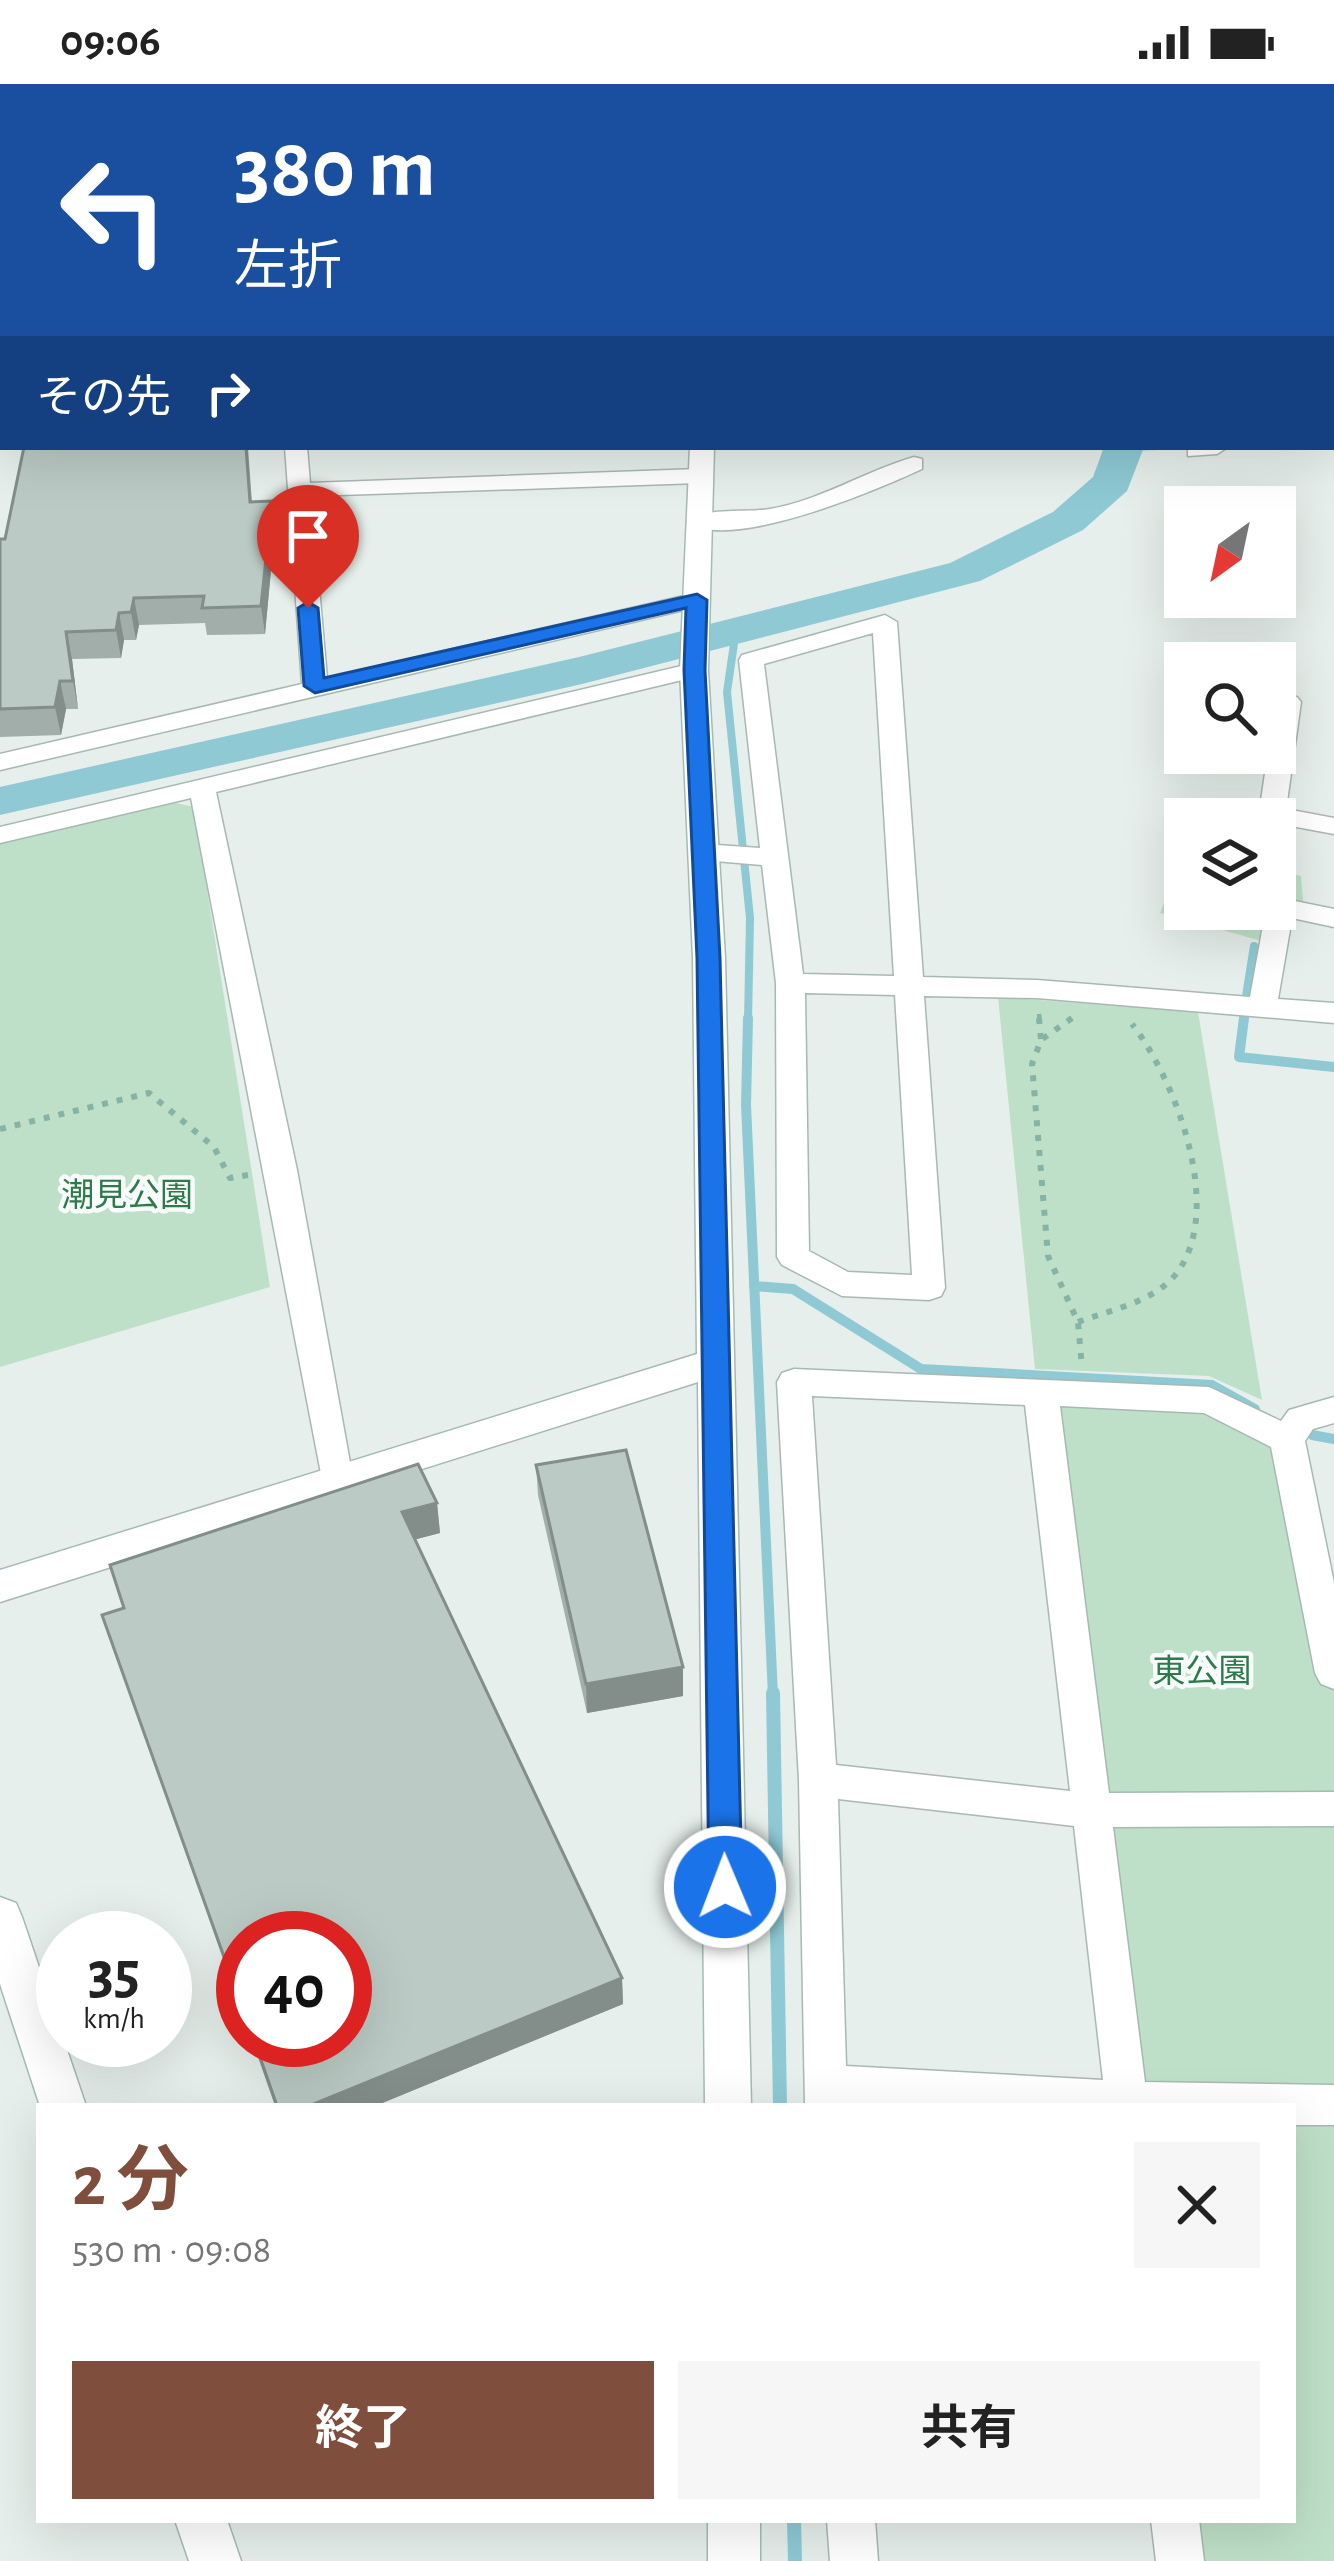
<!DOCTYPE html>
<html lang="ja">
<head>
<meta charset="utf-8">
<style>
	:root { --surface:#fff; --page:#f6f6f6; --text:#222; --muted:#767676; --accent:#804e3d }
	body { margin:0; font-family:"Alegreya Sans","Noto Sans JP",sans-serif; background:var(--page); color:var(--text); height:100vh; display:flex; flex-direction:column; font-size:45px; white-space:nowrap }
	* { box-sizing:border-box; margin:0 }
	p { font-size:39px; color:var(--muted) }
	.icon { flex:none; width:66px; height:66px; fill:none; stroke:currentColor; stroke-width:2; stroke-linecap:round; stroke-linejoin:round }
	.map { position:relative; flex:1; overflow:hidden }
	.details { position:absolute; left:36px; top:2019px; width:1260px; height:420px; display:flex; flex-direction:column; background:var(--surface); border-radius:0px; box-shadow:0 12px 48px #0002 }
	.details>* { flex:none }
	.banner { position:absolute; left:0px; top:0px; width:1335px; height:366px; box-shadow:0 12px 48px #0002; background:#1a4fa0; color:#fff; overflow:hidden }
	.needle { width:78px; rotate:213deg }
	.buttons { position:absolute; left:1164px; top:402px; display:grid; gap:24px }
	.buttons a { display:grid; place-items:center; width:132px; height:132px; border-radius:0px; background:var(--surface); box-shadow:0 12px 48px #0002; font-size:60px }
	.speed { position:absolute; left:36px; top:1827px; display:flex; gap:24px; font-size:60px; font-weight:700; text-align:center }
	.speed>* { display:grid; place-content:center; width:156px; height:156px; border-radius:50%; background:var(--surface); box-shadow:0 12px 48px #0002; line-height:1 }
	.speed small { font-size:30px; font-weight:400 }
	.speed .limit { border:18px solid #d22; background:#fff; color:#111 }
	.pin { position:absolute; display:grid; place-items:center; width:102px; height:102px; color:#fff; margin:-123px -51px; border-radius:50% 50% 50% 0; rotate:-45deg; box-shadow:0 0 12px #0007 }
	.pin .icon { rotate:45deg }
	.me { position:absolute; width:132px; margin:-66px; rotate:359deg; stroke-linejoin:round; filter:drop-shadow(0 0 9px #0008) }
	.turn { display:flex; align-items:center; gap:42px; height:252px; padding:0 36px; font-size:54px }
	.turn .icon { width:156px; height:156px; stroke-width:2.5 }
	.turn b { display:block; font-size:84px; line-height:102px }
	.then { display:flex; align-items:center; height:114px; padding:0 36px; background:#0003; gap:24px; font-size:45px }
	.round { display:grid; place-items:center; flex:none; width:126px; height:126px; border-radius:0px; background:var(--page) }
	.headline { display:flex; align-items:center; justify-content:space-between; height:204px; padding:0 36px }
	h1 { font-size:72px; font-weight:700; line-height:90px; color:var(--accent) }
	.primary-button { display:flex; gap:24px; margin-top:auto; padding:24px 36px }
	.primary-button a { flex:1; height:138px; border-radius:0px; background:var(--accent); color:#fff; font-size:48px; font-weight:700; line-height:138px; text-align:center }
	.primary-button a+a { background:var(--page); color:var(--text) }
	.status { display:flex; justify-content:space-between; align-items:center; height:84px; padding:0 60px; background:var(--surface); direction:ltr }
	.status svg { height:33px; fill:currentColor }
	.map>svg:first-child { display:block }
	.green { fill:#bfe0c8 }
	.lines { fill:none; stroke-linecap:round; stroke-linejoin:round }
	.stream-far3 { stroke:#8ec9d4; stroke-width:6 }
	.stream-far2 { stroke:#8ec9d4; stroke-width:8 }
	.stream-far1 { stroke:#8ec9d4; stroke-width:10 }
	.stream { stroke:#8ec9d4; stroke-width:14 }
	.river { fill:#8ec9d4; fill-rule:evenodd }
	.street-casing { stroke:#a8b8b2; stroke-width:3 }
	.secondary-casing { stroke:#a4bbb3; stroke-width:3 }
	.primary-casing { stroke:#c2cac8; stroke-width:3 }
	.path-far1 { stroke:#86b3a5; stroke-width:4.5; stroke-dasharray:4.5 8; stroke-linecap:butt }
	.path { stroke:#86b3a5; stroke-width:6; stroke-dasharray:6 9; stroke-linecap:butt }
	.street { fill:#fff; fill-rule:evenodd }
	.secondary { fill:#fff; fill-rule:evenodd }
	.primary { fill:#6aa596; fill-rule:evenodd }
	.wall { fill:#a1aea9 }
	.shaded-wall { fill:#838d89 }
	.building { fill:#bbcac4; stroke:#838d89; stroke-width:3 }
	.route { fill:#1a73e8; stroke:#114b97; stroke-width:3 }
	.labels { text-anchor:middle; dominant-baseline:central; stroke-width:9; stroke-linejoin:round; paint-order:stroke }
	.park-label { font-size:33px; fill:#2d7a4b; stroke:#f7fbf9 }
</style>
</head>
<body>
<div class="status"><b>09:06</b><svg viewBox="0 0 49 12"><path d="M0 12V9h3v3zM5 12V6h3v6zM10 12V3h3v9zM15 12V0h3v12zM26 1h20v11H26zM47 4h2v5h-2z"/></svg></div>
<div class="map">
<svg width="1334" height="2477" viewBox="0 0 1334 2477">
	<rect width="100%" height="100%" fill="#e6efeb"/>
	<path class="green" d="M176 719 194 723 270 1203 0 1283V759Z
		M1184 767 1185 825H1275V786L1301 792 1304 828 1280 823 1273 860 1160 829Z
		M998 913 1198 928 1262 1316 1209 1292 1035 1285Z
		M1041 1310 1209 1316 1287 1356 1334 1589V2477H1180L1175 2436H1293V2022H1127Z"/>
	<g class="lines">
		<path class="stream-far3" d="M1124 364 1159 363"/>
		<path class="stream-far2" d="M736 546 727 608 750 834 748 937
			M1246 912 1254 862
			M1243 937 1244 932"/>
		<path class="stream-far1" d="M748 934 746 1021 773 1612
			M1244 934 1239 973 1334 983
			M754 1202 793 1205 921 1285 1212 1301 1255 1325
			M1312 1351 1334 1355"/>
		<path class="stream" d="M773 1609 780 2022
			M794 2436 795 2477"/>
		<path class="river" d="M1141 0H1173L1174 3H1142Z
			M1104 363H1144L1127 407 1083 446 980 497 582 600 0 731V703L579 573 950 479 1053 428 1093 393Z"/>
		<defs>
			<path id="street" d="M7 0H25L6 3Z
				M157 0H175L156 3Z
				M303 0H321V3H303Z
				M563 0H821L823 3H561Z
				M832 0H850L851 3H833Z
				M902 0H1069L1070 2 900 3Z
				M0 116H3V128H0Z
				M0 249H3V261H0Z
				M1334 333V347L1332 348V334Z
				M285 363H307L310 399 699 385 710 392 699 399 311 412 327 594 697 509 709 516 697 523 0 686V670L302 600Z
				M1188 363H1228L1217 370 1188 372Z
				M914 373 922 375V385C879 405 727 470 687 437 704 423 747 429 770 425 822 416 865 387 914 373Z
				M885 531 897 538 923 893 1037 896 1250 913 1266 825H1275V816L1280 814 1334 825V843L1292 834 1278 915 1334 919V939L1037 914 924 912 945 1204 941 1212 929 1216 842 1212 782 1181 777 1173 776 899 762 781 703 776 689 768 703 760 760 764 739 576 742 571ZM873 549 894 892 803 890 764 580ZM805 909 895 911 912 1191 848 1188 809 1167Z
				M694 579 703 581 706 586 703 591 216 708 297 1086 353 1395 348 1405 336 1409 324 1405 191 714 0 759V743Z
				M1275 610 1297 613 1301 618 1286 725 1334 734V750L1275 739 1259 730 1268 669H1275Z
				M1197 669H1254C1243 681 1215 680 1200 677Z
				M794 1285 1209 1303 1281 1337 1289 1326 1334 1313V1339L1313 1345 1305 1357 1334 1499V1605L1321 1600 1315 1589 1271 1363 1204 1329 1060 1322 1109 1709 1334 1708V1742L1113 1743 1145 1998 1334 2001V2041H1293V2022H805L799 1696 777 1298 782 1289ZM812 1312 1025 1321 1070 1707 836 1681ZM838 1715 1074 1742 1103 1996 846 1982Z
				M827 2436H875L878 2477H830Z
				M1151 2436H1199L1204 2477H1156Z"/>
			<path id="secondary" d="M1332 14 1334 15V30L1332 29Z
				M1332 276H1334V290H1332Z
				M0 328H3V342H0Z
				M690 363H714L708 586 725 874 751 2022H705L698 1298 0 1518V1486L697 1270 693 874 680 586Z
				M0 1813 16 1819 22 1833 86 2022H40L0 1900Z
				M175 2436H227L241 2477H189Z
				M708 2436H760V2477H708Z"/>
			<path id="primary" d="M0 53H3V65H0Z
				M1332 59H1334V71H1332Z"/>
		</defs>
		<use href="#street" class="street-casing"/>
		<use href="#secondary" class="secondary-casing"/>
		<use href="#primary" class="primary-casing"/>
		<path class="path-far1" d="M1039 930 1040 937
			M1068 937 1073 933"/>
		<path class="path" d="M1039 934 1041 956
			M1072 934 1041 956 1032 980 1048 1172 1078 1238 1082 1284
			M0 1045 149 1009 214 1063 230 1094 248 1091
			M1078 1238C1110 1226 1154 1218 1176 1190 1226 1126 1175 995 1132 940"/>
		<use href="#street" class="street"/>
		<use href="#secondary" class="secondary"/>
		<use href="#primary" class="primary"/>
	</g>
	<path class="wall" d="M248 363 252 418 272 417 275 444 265 550 207 551 205 539 139 541 136 556H124L121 574 72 575 78 625H66L61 651 0 653V455H5Z
		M536 1381 683 1612 587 1629 538 1411Z
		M437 1419 440 1449 415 1455 622 1894 623 1920 375 2022H275L252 1956H345L243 1854V1931L102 1531 123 1525 110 1481Z"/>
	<path class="shaded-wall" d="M272 417 275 444 265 550 261 522Z
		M134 514 139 541 136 556 131 528Z
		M119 529 124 556 121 574 116 546Z
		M66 548 72 575 78 625 73 597Z
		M60 597 66 625 61 651 55 623Z
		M437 1419 440 1449 406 1458 402 1428Z
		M683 1583V1612L587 1629 586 1600Z
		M622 1894 623 1920 375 2022H309Z"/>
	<path class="building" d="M24 363H246L250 418 272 417 261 522 202 524 204 512 134 514 131 528 119 529 116 546 66 548 73 597H60L55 623 0 625V455H5Z
		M626 1366 683 1583 586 1600 536 1381Z
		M418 1380 437 1419 402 1428 622 1894 309 2022H277L254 1956H345V1854H243V1926L102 1531 124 1524 110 1481Z"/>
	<path class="route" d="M697 510 707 516 705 586 720 874 742 1803 737 1814 725 1818 714 1814 709 1803 697 874 684 586 686 524 315 609 304 602 298 524 308 518 318 524 324 594Z"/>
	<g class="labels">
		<g class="park-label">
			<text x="127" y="1112">潮見公園</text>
			<text x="1202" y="1588">東公園</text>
		</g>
	</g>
</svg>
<div class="buttons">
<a><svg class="needle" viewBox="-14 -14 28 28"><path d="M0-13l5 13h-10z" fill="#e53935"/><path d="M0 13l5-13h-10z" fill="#767676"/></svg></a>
<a><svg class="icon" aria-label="search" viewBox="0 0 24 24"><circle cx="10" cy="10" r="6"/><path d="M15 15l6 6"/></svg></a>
<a><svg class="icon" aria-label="layers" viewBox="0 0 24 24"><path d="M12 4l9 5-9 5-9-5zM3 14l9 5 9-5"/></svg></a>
</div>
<div class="speed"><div>35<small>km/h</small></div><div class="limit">40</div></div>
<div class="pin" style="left:308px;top:524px;background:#d93025"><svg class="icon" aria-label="arrive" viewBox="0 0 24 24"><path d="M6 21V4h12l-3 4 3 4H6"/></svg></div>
<svg class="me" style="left:725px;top:1803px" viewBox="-20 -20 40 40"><circle r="17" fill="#1a73e8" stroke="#fff" stroke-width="3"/><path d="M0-11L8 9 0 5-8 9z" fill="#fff"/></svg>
<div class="banner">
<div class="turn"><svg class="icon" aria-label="left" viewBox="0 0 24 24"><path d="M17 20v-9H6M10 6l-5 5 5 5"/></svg><div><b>380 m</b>左折</div></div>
<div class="then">その先<svg class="icon" aria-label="right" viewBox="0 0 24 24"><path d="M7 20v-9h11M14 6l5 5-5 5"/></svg></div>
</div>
<section class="details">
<div class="headline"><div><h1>2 分</h1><p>530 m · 09:08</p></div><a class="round"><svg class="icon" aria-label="close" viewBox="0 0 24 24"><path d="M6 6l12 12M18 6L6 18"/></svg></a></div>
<div class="primary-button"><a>終了</a><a>共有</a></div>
</section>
</div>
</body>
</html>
